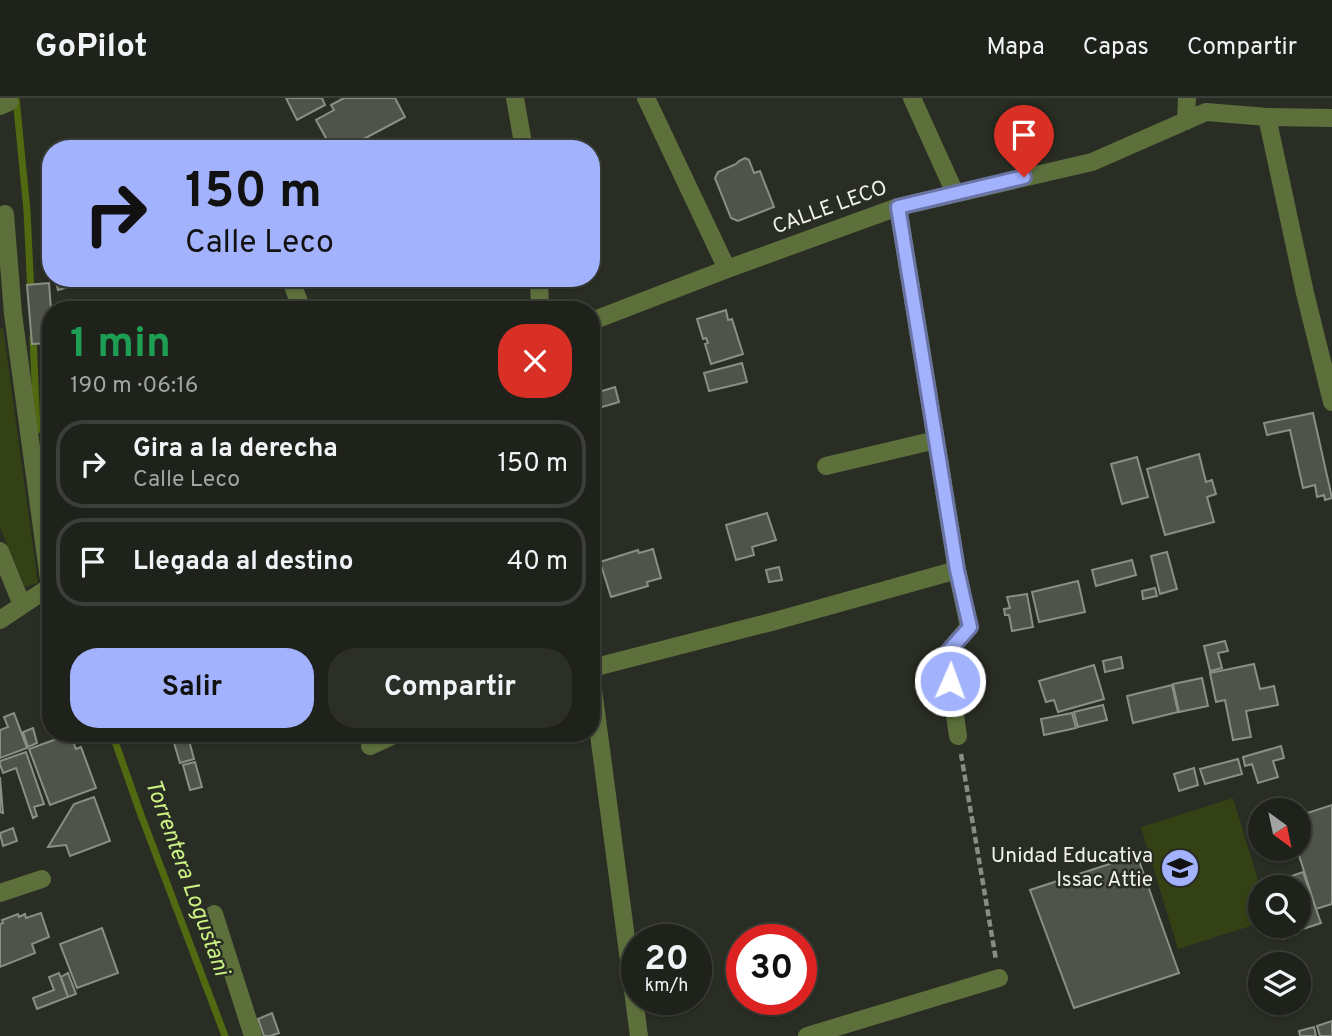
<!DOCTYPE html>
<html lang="es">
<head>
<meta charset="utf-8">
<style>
	:root { --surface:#1f221a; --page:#2c2f27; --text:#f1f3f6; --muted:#a1a4a2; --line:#3c3f39; --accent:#a3b2fd }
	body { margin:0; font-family:Overpass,sans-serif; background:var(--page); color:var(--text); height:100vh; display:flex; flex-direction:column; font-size:26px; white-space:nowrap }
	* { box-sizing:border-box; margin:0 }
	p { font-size:23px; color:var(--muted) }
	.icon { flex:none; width:38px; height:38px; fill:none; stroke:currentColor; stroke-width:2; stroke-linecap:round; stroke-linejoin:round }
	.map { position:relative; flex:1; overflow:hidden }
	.sheet { position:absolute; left:42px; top:203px; width:558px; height:441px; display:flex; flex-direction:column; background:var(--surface); border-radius:28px; box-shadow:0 2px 5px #0004,0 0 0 2px var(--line) }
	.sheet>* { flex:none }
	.top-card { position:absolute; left:42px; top:42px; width:558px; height:147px; border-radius:28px; box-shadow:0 2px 5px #0004,0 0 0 2px var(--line); background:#a3b2fd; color:#111; overflow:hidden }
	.needle { width:46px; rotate:147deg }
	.controls { position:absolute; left:1248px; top:700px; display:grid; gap:14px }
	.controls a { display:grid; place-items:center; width:63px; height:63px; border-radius:50%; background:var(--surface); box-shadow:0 2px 5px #0004,0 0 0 2px var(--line); font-size:35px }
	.speed { position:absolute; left:621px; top:826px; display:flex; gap:14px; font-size:35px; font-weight:700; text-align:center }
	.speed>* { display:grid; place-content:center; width:91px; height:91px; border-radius:50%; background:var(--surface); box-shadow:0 2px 5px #0004,0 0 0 2px var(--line); line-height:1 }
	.speed small { font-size:18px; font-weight:400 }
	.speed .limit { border:10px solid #d22; background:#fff; color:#111 }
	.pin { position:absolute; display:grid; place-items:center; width:60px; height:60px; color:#fff; margin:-72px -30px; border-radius:50% 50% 50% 0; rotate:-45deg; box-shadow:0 0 7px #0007 }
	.pin .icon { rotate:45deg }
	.me { position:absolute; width:77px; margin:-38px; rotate:2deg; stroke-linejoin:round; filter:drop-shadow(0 0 5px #0008) }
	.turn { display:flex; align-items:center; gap:24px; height:147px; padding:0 28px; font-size:32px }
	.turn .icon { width:91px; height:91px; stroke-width:2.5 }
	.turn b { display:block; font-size:49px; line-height:60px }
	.round { display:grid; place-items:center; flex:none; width:74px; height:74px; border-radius:28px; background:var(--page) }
	.overview { display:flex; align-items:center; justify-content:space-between; height:119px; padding:0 28px }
	h1 { font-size:42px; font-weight:700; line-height:52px; color:#1e9e55 }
	.action { display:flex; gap:14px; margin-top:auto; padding:14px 28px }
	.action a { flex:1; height:80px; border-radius:28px; background:var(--accent); color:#111; font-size:28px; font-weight:700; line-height:80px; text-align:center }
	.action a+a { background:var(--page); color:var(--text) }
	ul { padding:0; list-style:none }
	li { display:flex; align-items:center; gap:21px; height:88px; margin:0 14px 10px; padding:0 14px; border:4px solid var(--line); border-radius:28px }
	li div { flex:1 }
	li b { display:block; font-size:26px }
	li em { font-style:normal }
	header { display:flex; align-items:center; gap:42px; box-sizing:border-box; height:98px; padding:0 35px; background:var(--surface); border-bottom:2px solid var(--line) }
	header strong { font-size:33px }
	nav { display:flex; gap:38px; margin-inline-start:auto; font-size:24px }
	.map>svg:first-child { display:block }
	.green { fill:#334115 }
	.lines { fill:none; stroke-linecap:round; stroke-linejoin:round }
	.stream { stroke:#516a11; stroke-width:7 }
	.building { fill:#4f5349; stroke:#8a8f83; stroke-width:2 }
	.path { stroke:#888c83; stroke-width:4.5; stroke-dasharray:7 3.5; stroke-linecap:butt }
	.minor { stroke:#5d703c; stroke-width:18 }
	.route-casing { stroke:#6a74a4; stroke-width:18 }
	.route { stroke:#a3b2fd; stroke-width:12 }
	.labels { text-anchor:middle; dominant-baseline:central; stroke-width:5; stroke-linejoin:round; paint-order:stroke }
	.street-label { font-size:21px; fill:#eff2eb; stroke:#292d23 }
	.poi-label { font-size:21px; fill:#eff2eb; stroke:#292d23; text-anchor:end }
	.water-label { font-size:23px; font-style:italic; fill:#cbf283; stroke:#292d23 }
</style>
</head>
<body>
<header>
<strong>GoPilot</strong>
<nav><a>Mapa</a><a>Capas</a><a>Compartir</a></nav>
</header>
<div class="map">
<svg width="1332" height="938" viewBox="0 0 1332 938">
	<rect width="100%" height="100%" fill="#292d23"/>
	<path class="green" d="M3 230 38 485 25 489 0 429V231Z
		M1233 700 1260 789V825L1178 851 1141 729Z"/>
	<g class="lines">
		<path class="stream" d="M16 0 27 113 31 196
			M33 239 37 332
			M112 635 141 717 225 938"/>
	</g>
	<path class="building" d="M286 0H322L325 7 297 22Z
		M344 0H395L405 19 345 51H332L316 22 334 12 331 7Z
		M250 42 254 51H230Z
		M745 60 749 62 754 75 760 73 774 109 738 123 731 120 715 80 718 74 736 66 739 63Z
		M51 143V164L46 145Z
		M55 180H102L58 192Z
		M49 185 51 212V245L32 246 27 187Z
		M726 212 728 222 732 221 743 256 711 266 705 246 708 245 706 240 703 241 697 221Z
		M742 265 747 284 709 293 704 275Z
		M615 289 619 304 592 312V296Z
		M1313 315 1332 400 1325 402 1324 397 1317 399 1315 387 1303 390 1290 332 1267 337 1264 325Z
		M1199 356 1206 384 1212 382 1216 396 1207 399 1214 424 1165 437 1147 371Z
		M1137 359 1148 399 1122 406 1111 366Z
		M767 415 776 442 752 449 754 457 736 462 726 427Z
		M653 451 661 480 647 484 648 488 611 499 600 464 638 452 639 455Z
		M1167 454 1177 491 1160 496 1151 458Z
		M1132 462 1136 477 1096 488 1092 472Z
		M779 469 782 482 769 484 766 472Z
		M1078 483 1085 514 1039 524 1032 494Z
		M1155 490 1157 498 1143 501 1142 493Z
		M1027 496 1033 529 1012 533 1009 517H1005L1004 511 1010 510 1007 499Z
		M1225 543 1228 553 1218 555 1222 570 1210 573 1204 548Z
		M1121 559 1123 570 1105 574 1103 563Z
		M1254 566 1260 591 1274 588 1278 607 1246 613 1251 639 1233 642 1225 602 1216 604 1210 575Z
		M1094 567 1104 601 1058 614 1054 602 1046 604 1039 583Z
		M1202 580 1208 608 1179 614 1173 586Z
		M1172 587 1178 614 1133 625 1127 598Z
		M1103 607 1107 622 1078 629 1074 614Z
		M14 615 27 650 0 660V632L8 629 4 619Z
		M1072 615 1076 630 1044 637 1041 621Z
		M33 630 37 645 28 649 23 634Z
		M171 635H187L194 661 180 665Z
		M70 636 76 651 81 649 96 690 50 707 29 651Z
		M1281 648 1284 660 1273 663 1278 679 1258 685 1252 666 1245 668 1243 659Z
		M26 654 44 706 34 709 37 718 33 720 16 670 3 675 0 666V663Z
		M1238 661 1242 676 1205 686 1200 671Z
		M195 664 202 689 190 692 183 667Z
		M1194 670 1198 687 1179 693 1174 676Z
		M0 679V680L3 715 0 714Z
		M94 699 110 743 70 758 66 747 48 749 74 706Z
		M1332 707V806L1316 811 1297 751H1298V718Z
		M13 730 17 743 3 748 0 735Z
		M1137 757 1179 875 1074 910 1030 792Z
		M1303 774 1321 825 1297 833 1295 828H1298V789H1282L1280 782Z
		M41 815 49 839 32 846 35 855 0 869V826L3 825 2 822 18 816 19 819 25 816 26 820Z
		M1278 828H1294L1297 836 1283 841Z
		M102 830 118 875 77 890 60 846Z
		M59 875 68 899 37 911 33 900 54 892 49 879Z
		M68 875 76 896 68 899 61 879Z
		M272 915 279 935 270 938H264L258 921Z
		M1332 923V938H1320L1317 928Z
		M1314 929 1316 938H1300L1299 933Z"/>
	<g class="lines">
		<path class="path" d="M961 656 996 862"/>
		<path class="minor" d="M515 0 524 51
			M646 0 727 171
			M912 0 955 95
			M0 8 9 4
			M1267 19 1305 195 1332 304
			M1186 23 1187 0
			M898 109 957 472 969 529 946 556 958 638
			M5 116 13 216 50 489
			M290 180 302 212
			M539 180 540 212
			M592 223 727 171 898 109 1092 64 1206 14 1267 19 1332 20
			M826 368 936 342
			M0 453 22 507
			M0 522 51 488
			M592 570 775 523 957 472
			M592 584 639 938
			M370 648 398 635
			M0 795 42 781
			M214 816 253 938
			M807 938 999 880"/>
	</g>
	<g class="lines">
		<defs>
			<path id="route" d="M950 583 946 556 970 529 957 472 898 109 1024 79"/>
		</defs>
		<use href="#route" class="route-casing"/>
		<use href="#route" class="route"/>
	</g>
	<defs>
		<symbol id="school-disc" viewBox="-11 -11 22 22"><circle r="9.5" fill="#a3b2fd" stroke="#292d23"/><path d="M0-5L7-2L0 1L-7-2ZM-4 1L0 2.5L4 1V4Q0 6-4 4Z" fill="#111"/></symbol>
	</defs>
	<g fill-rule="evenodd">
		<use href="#school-disc" x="1158" y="748" width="44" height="44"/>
	</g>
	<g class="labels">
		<g class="street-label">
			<text transform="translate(830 110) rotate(-20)">CALLE LECO</text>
		</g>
		<g class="poi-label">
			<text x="1153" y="758">Unidad Educativa<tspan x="1153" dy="24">Issac Attie</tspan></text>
		</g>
		<g class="water-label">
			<text transform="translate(186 780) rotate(70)">Torrentera Logustani</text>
		</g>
	</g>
</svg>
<div class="controls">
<a><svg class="needle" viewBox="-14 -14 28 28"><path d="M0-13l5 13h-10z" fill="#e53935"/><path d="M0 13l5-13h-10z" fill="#a1a4a2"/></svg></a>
<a><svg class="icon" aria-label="search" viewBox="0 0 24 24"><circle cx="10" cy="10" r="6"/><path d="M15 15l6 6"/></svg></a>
<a><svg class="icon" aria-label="layers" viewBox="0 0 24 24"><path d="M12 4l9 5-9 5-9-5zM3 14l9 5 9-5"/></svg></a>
</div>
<div class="speed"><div>20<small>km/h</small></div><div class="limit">30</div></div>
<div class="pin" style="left:1024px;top:79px;background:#d93025"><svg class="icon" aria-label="arrive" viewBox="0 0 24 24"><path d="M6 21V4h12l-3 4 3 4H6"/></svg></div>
<svg class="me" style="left:950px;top:583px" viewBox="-20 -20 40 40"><circle r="17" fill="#a3b2fd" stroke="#fff" stroke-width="3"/><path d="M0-11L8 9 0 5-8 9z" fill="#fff"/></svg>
<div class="top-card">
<div class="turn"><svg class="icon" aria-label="right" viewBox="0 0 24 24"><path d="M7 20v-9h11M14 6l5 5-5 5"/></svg><div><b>150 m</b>Calle Leco</div></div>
</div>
<section class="sheet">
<div class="overview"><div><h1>1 min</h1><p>190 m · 06:16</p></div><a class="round" style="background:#d93025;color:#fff"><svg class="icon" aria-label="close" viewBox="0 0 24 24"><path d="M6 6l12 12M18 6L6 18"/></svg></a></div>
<ul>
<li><svg class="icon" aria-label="right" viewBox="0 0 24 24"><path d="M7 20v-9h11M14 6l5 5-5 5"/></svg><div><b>Gira a la derecha</b><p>Calle Leco</p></div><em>150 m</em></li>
<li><svg class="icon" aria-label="arrive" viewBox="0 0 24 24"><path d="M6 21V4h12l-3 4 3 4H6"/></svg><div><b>Llegada al destino</b></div><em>40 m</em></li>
</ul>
<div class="action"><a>Salir</a><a>Compartir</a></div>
</section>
</div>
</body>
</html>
